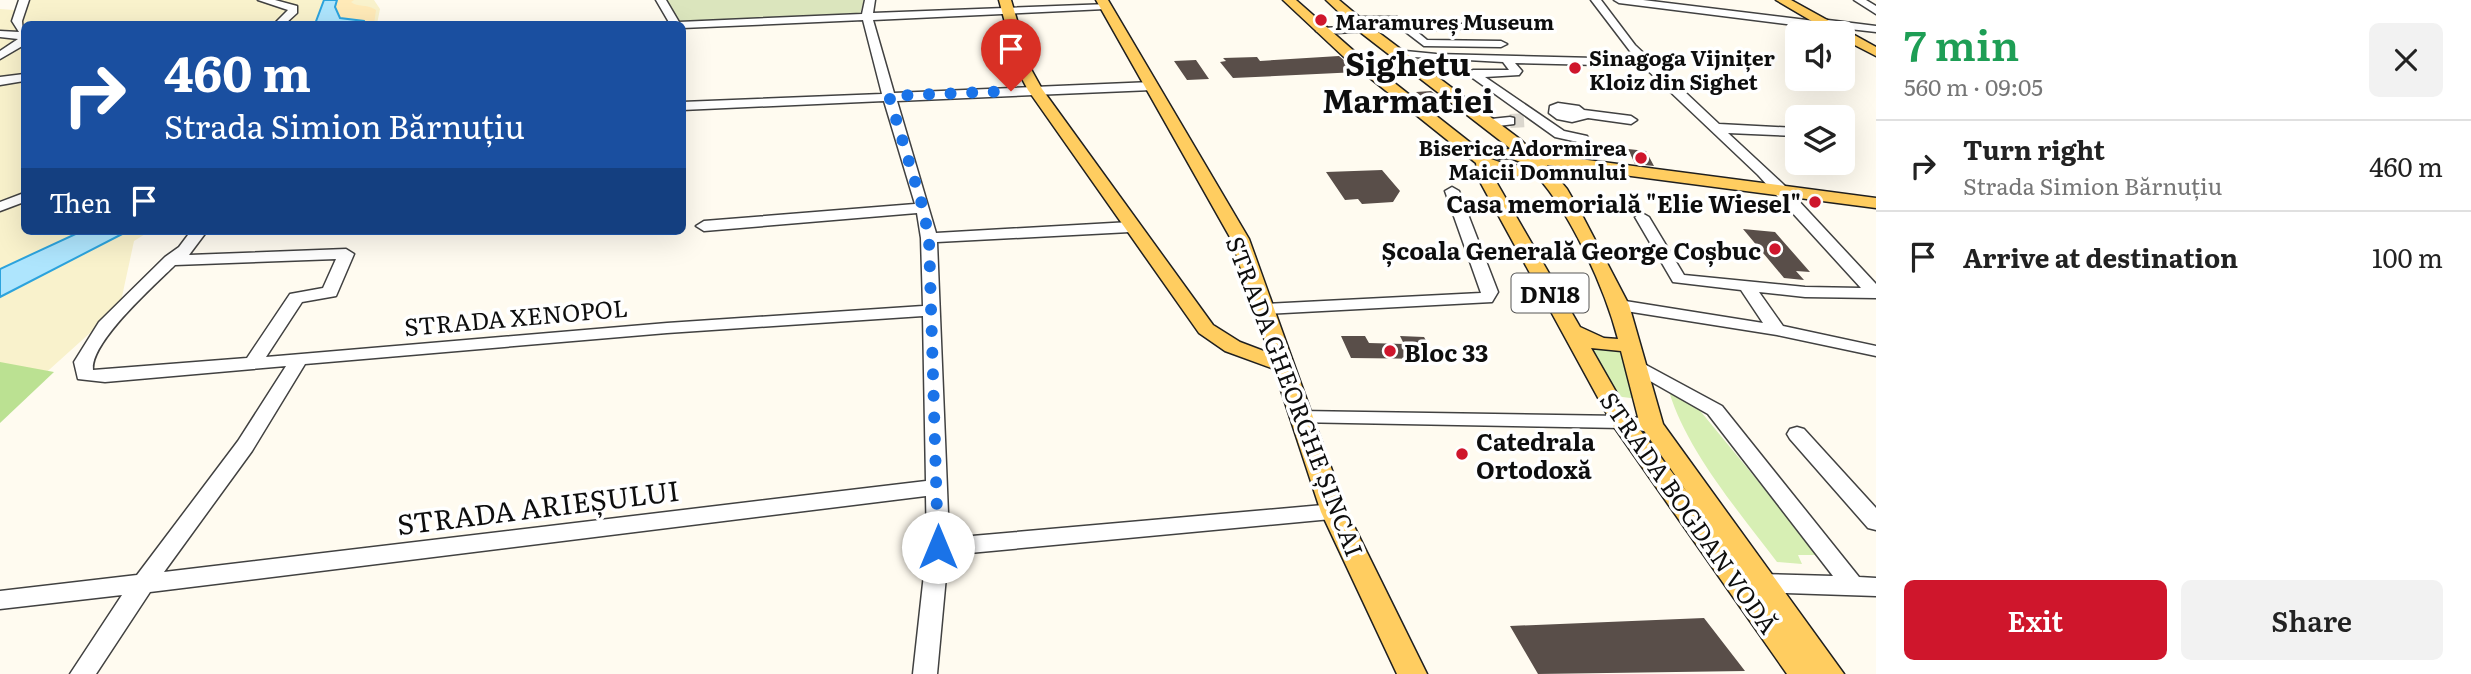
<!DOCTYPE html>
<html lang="en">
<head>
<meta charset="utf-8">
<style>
	:root { --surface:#fff; --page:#f2f2f2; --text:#222; --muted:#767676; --line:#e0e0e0; --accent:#cf162c }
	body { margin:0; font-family:Literata,serif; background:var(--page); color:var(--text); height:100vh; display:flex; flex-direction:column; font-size:26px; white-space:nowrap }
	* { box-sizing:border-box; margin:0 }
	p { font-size:23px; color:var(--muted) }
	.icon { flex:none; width:38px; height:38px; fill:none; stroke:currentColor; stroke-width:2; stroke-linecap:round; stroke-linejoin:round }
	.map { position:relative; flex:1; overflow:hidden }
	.side { display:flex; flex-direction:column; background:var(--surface); width:595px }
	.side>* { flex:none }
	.banner { position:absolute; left:21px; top:21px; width:665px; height:214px; border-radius:10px; box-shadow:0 7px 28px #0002; background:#1a4fa0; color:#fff; overflow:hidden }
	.tools { position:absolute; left:1785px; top:21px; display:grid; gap:14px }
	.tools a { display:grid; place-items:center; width:70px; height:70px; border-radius:10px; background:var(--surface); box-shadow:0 7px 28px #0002; font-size:35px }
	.pin { position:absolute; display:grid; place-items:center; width:60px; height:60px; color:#fff; margin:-72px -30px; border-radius:50% 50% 50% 0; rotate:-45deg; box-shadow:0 0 7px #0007 }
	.pin .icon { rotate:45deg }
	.me { position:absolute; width:77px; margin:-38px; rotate:0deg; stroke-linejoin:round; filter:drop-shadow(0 0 5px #0008) }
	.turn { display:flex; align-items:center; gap:24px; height:147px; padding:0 28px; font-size:32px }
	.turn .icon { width:91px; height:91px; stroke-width:2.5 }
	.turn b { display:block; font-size:49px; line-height:60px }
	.then { display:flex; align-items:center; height:66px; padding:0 28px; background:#0003; gap:14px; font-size:26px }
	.round { display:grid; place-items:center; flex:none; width:74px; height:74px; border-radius:10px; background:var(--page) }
	.summary { display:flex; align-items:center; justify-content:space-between; height:119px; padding:0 28px }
	h1 { font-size:42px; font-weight:600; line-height:52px; color:#1e9e55 }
	.cta { display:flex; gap:14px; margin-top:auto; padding:14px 28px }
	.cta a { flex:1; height:80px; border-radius:10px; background:var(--accent); color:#fff; font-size:28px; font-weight:600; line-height:80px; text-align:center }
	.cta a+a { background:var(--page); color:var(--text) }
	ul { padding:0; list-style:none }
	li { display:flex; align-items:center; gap:21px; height:91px; padding:0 28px; border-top:2px solid var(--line) }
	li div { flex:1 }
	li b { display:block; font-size:26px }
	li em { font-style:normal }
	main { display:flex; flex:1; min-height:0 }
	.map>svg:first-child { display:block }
	.farmland { fill:#f9f2cc }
	.green { fill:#d7efb4 }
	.forest { fill:#bbe192 }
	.sand { fill:#ffeab8 }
	.cemetery { fill:#dbe5bd }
	.water { fill:#aee5fd; stroke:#2ca3dd; stroke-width:2 }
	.building { fill:#594e49 }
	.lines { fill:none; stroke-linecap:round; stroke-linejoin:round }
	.minor-tunnel { stroke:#dbd7ce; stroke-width:14; stroke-dasharray:14 7; stroke-linecap:butt }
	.minor-casing { stroke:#414141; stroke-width:3 }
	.major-casing { stroke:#1f1f1f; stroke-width:3 }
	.minor { fill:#fff; fill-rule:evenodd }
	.major { fill:#ffcd60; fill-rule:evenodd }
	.route { stroke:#1a73e8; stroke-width:12; stroke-dasharray:0 21.6 }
	.poi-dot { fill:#cf162c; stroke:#fff; stroke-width:2.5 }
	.labels { text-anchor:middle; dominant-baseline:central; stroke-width:7; stroke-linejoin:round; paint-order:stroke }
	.far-poi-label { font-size:21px; font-weight:bold; fill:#0e0e0e; stroke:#fff; text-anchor:start }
	.shield { fill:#fff; stroke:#565656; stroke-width:2 }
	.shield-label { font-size:23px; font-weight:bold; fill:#0e0e0e }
	.poi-label { font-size:24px; font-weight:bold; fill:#0e0e0e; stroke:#fff; text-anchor:end }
	.street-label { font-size:24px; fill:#0e0e0e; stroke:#fff }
	.near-street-label { font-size:28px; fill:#0e0e0e; stroke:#fff }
	.far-town-label { font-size:32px; font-weight:bold; fill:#0e0e0e; stroke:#fff }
</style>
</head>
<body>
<main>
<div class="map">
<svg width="1876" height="674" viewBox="0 0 1876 674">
	<rect width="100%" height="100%" fill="#fffbf0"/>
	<path class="farmland" d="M21 0H374L380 9 377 24H24V231H150L134 241 120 306 0 414V9L14 10Z"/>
	<path class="green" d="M1586 344 1619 348 1638 399 1615 396Z
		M1669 391 1697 407 1819 555H1798L1802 564 1777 562C1740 513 1686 450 1669 391Z"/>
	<path class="forest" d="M0 362 54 372 0 423Z"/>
	<path class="sand" d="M337 0H354L351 2C358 8 366 3 376 10L374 24 340 18 335 12Z"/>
	<path class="cemetery" d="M665 0H864L860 14 680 24Z"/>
	<path class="water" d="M324 0H337L335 7 340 18 364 21 366 24H315Z
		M82 231H128L0 297V269Z"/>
	<path class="building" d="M1339 56 1358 72 1233 78 1220 62 1226 61 1223 58 1257 57 1260 61Z
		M1196 60 1209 79 1187 80 1174 61Z
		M1431 91 1450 105 1451 106 1435 107 1416 92Z
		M1628 149 1646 151 1654 166 1635 164Z
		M1382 170 1400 191 1393 202 1362 204 1358 199 1345 200 1326 172Z
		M1743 229 1775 232 1810 272 1796 271 1804 280 1784 278Z
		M1341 336H1365L1369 343 1404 344 1400 336 1424 337 1437 359 1351 358Z
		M1704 618 1745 671 1538 674 1510 626Z"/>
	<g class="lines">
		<path class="minor-tunnel" d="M1510 121 1527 120"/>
		<defs>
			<path id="minor" d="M19 0H29L22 21 24 45 0 59V51L18 39 0 37V31L19 32 12 21Z
				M258 0H275L297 6V13L285 24H274L288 10Z
				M656 0H666L679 22 862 14 865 0H875L873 13 1109 4V8L1105 9 873 20 894 93 1152 82 1158 86 1152 90 897 101 936 233 1130 222 1138 227 1130 232 937 242 949 538 1334 504 1342 506 1345 512 1342 518 948 555 937 674H913L927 547 926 496 150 592 96 674H70L122 595 0 609V591L137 575 238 441 286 366 105 382 78 379 74 362 99 322 165 257 179 247 191 231H207L189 255 346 249 354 254 336 296 302 302 266 357 667 323 923 306 921 238 917 213 704 231 696 226 704 221 915 204 884 101 682 110V102L882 94 863 20 682 28V24H670ZM336 259 323 288 290 294 247 358 93 370C90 342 155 285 175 265ZM923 316 926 481 164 572 252 451 305 364 667 333Z
				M1591 0H1601L1635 45 1719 124 1797 128V136L1728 133 1783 184 1876 284V298L1805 297 1759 292 1783 326 1876 346V356L1777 335 1613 309 1611 305 1619 300 1763 323 1741 290 1673 282 1635 217 1642 213 1649 217 1684 275 1805 287 1861 288 1758 175 1643 66 1515 63 1522 71 1519 75 1485 77 1564 131 1587 136 1589 139 1582 143 1555 137 1467 74 1473 70H1509L1503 62 1395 56 1389 53 1395 50 1436 54 1636 59Z
				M1614 0H1643L1815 21 1820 19 1876 26V32L1832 27 1827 29 1619 3Z
				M1854 0H1866L1876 6V14Z
				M1353 17H1397L1408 24H1501L1505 25V29L1415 30 1427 40 1501 41 1507 44 1501 47 1424 46 1394 23 1349 22V18Z
				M1365 26 1370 29 1369 31 1321 34 1316 31 1321 28Z
				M1419 67 1423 68V72L1372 76 1366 73 1372 70Z
				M24 74V81L0 85V77Z
				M1558 103 1579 106 1584 110 1631 116 1637 120 1631 124 1588 118 1572 122 1557 119 1549 113 1550 106Z
				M1510 117 1514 118V124L1491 127 1485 123 1491 119Z
				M1452 187 1459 191 1498 292 1492 302 1264 314 1256 309 1264 304 1481 293 1445 191Z
				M24 193V202L0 211V202Z
				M1635 359 1722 406 1859 577 1876 578V596L1757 592 1749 589 1746 583 1749 577 1757 574 1833 576 1708 414 1629 369 1626 365 1629 361Z
				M1300 411 1622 416 1659 420 1662 425 1659 430 1652 432 1622 428 1293 422 1290 417 1293 412Z
				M1797 427 1804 429 1876 508V530L1868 528 1790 439 1787 434 1790 429Z"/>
			<path id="major" d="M999 0H1011L1032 71 1042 89 1213 325 1240 342 1269 353 1231 239 1096 0H1108L1249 239 1347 512 1427 674H1397L1321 512 1274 369 1225 351 1199 333 1028 90 1018 71Z
				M1283 0H1296L1355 52 1481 151 1511 149 1360 32 1326 0H1339L1370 26 1521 140 1534 153 1876 198V208L1547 165 1567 189 1582 215 1629 305 1663 424 1844 674H1787L1614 427 1478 178 1476 163 1345 58ZM1510 158 1531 166 1508 165 1491 159ZM1494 172 1516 176 1536 175C1571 213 1605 289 1618 339L1604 338 1580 327 1494 178ZM1591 348 1621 351 1640 425 1687 492 1631 418Z
				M1776 0H1791L1876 47V56L1843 39V33H1832Z"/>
		</defs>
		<use href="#minor" class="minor-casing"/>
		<use href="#major" class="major-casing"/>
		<use href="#minor" class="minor"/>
		<use href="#major" class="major"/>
	</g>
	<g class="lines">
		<path class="route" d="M938 547 929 239 923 208 889 96 1011 91"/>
	</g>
	<g class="poi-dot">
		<circle cx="1321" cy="20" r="7"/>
		<circle cx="1575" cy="68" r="7"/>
		<circle cx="1641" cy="158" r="7"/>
		<circle cx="1815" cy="202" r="7"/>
		<circle cx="1775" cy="249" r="7"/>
		<circle cx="1390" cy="351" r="7"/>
		<circle cx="1462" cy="454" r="7"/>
	</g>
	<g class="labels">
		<g class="far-poi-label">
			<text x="1335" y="20">Maramureș Museum</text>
			<text x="1589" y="56">Sinagoga Vijnițer<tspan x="1589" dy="24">Kloiz din Sighet</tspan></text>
			<text x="1627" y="146" text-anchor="end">Biserica Adormirea<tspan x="1627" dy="24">Maicii Domnului</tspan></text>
		</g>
		<rect class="shield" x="1511.5" y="273.5" width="77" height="39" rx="5"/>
		<g class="shield-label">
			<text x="1550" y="293">DN18</text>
		</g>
		<g class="poi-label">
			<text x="1801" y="202">Casa memorială "Elie Wiesel"</text>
			<text x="1761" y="249">Școala Generală George Coșbuc</text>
			<text x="1404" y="351" text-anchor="start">Bloc 33</text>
			<text x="1476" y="440" text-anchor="start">Catedrala<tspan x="1476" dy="28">Ortodoxă</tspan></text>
		</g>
		<g class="street-label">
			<text transform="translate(516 316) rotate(-5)">STRADA XENOPOL</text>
			<text transform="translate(1296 396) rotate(69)">STRADA GHEORGHE ȘINCAI</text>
			<text transform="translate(1690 512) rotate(55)">STRADA BOGDAN VODĂ</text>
		</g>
		<g class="near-street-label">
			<text transform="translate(538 506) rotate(-7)">STRADA ARIEȘULUI</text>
		</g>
		<g class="far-town-label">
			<text x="1408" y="62">Sighetu<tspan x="1408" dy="37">Marmatiei</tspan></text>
		</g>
	</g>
</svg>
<div class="tools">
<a><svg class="icon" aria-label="sound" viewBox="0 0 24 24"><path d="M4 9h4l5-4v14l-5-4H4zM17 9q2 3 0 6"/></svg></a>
<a><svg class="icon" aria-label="layers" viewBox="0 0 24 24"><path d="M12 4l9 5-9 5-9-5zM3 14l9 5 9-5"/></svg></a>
</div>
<div class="pin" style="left:1011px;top:91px;background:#d93025"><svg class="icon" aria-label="arrive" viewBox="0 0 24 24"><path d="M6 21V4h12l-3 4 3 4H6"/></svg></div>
<svg class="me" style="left:938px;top:547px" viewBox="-20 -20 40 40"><circle r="19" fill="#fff"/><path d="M0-13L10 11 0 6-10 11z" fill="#1a73e8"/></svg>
<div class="banner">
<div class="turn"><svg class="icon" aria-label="right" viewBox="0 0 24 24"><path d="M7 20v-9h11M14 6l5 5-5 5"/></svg><div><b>460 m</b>Strada Simion Bărnuțiu</div></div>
<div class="then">Then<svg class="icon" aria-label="arrive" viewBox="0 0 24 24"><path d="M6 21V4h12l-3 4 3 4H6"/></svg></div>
</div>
</div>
<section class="side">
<div class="summary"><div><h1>7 min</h1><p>560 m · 09:05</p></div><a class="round"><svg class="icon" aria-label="close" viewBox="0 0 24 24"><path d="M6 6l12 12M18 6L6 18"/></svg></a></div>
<ul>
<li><svg class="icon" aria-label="right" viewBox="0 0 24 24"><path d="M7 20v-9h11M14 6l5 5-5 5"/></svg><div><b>Turn right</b><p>Strada Simion Bărnuțiu</p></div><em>460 m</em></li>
<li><svg class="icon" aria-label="arrive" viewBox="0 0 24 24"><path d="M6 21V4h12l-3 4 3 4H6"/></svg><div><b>Arrive at destination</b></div><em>100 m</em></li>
</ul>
<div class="cta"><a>Exit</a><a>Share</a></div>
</section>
</main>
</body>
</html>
